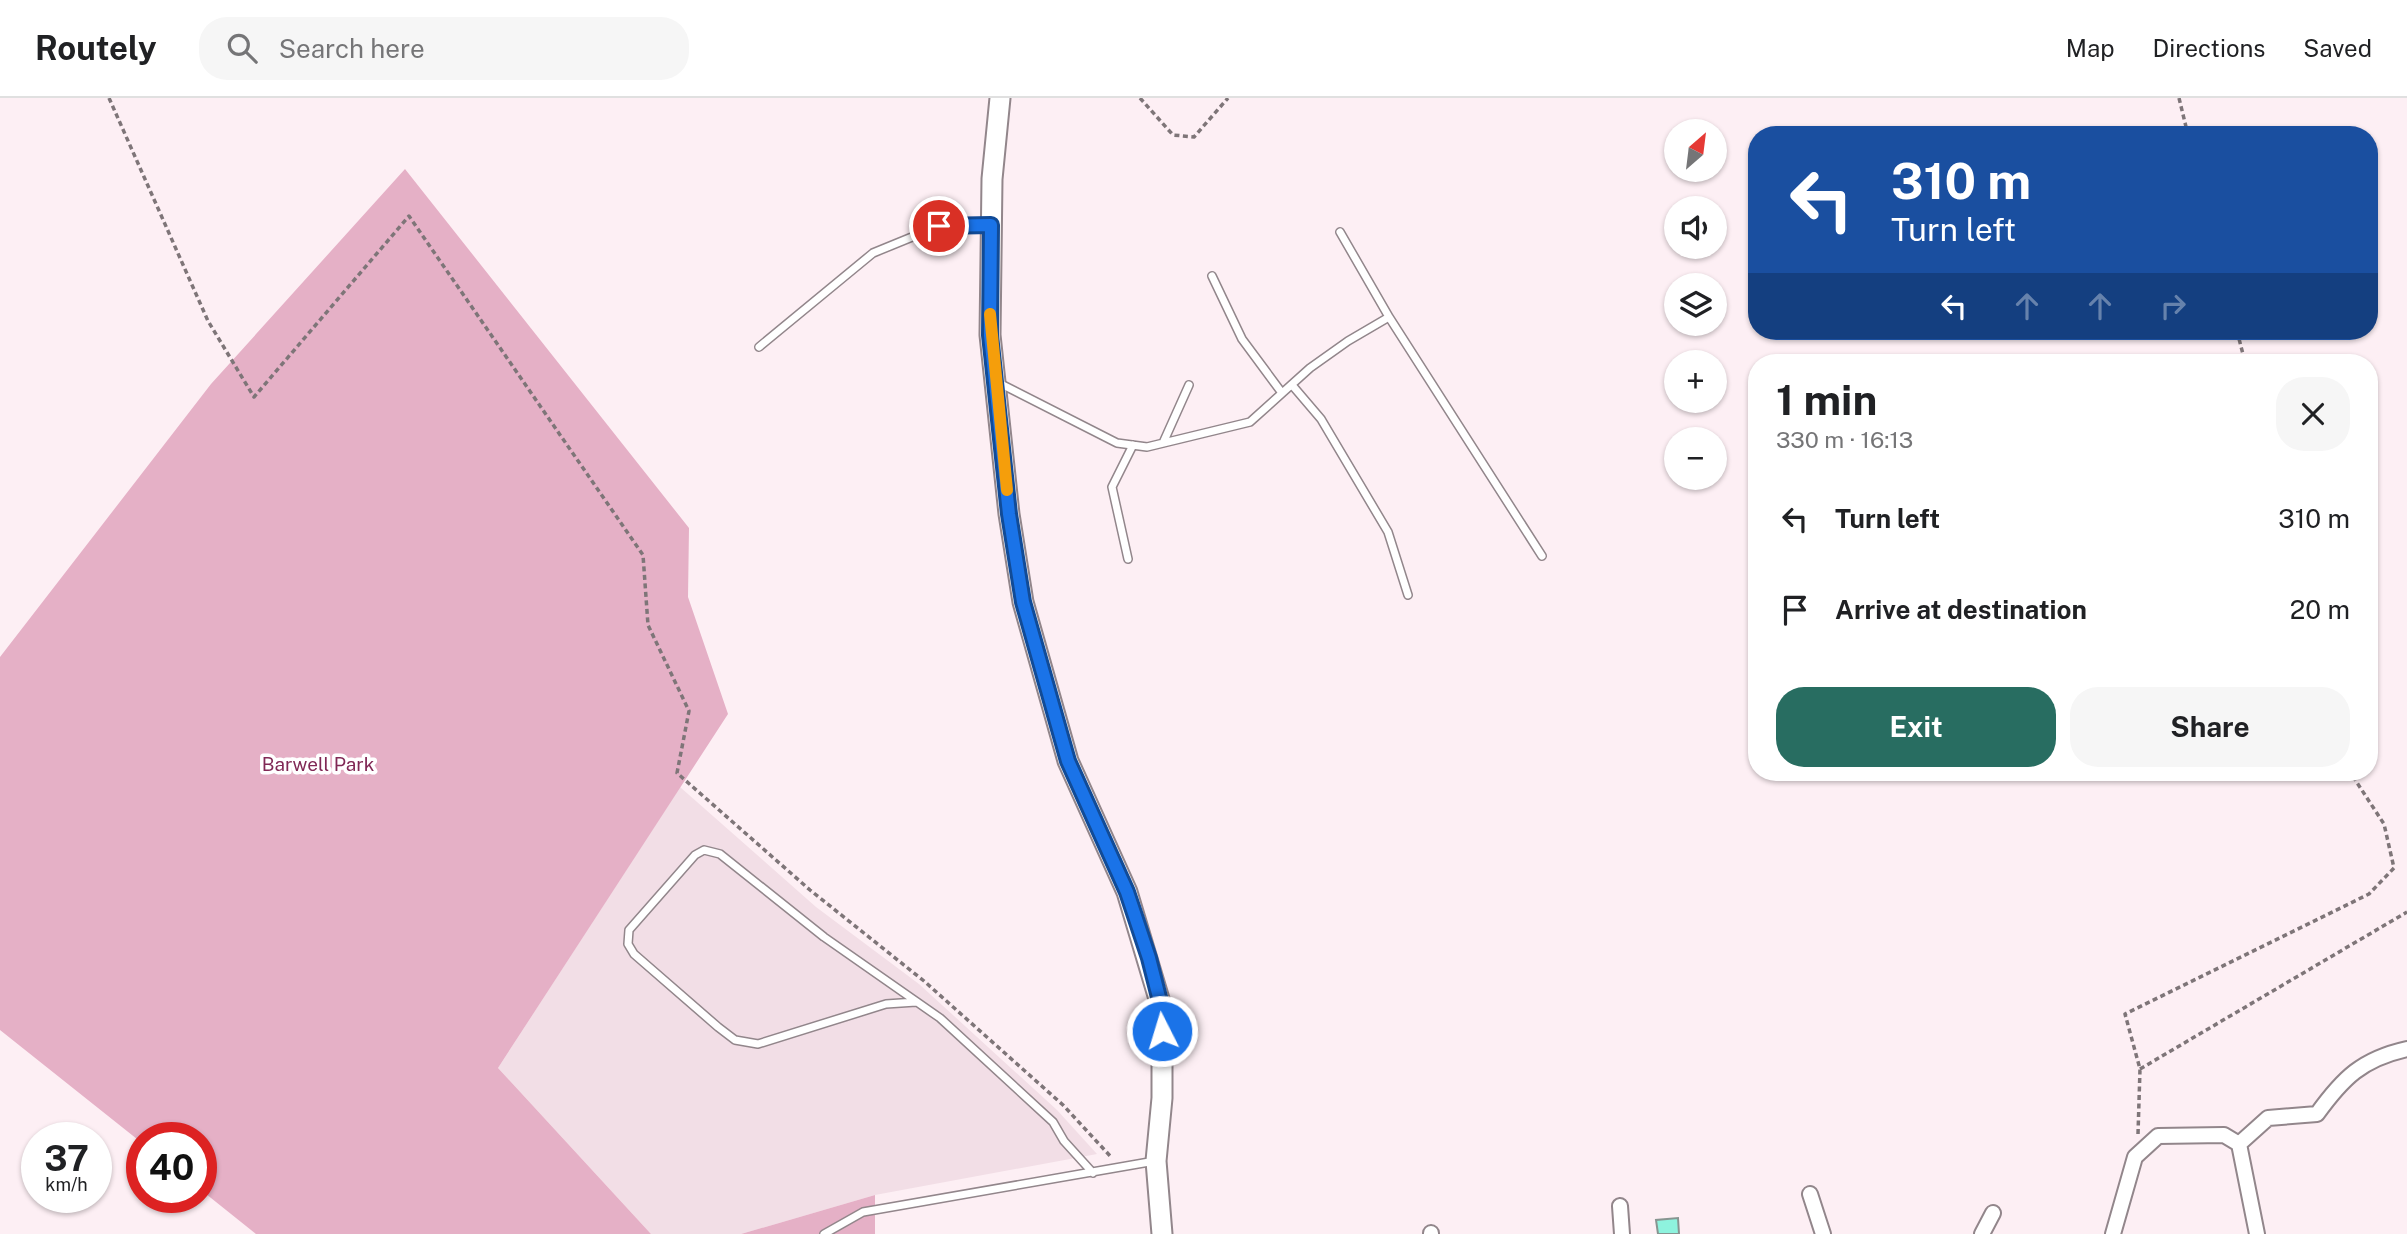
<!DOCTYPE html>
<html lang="en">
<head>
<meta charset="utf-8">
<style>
	:root { --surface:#fff; --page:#f6f6f6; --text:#202124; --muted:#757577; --line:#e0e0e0; --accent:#286d61 }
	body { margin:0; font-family:"Public Sans",sans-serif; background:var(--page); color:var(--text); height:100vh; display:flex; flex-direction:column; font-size:26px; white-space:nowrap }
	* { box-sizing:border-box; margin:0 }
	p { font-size:23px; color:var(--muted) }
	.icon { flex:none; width:38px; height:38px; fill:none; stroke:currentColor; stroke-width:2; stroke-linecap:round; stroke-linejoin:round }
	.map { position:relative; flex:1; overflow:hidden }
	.details { position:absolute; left:1748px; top:256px; width:630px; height:427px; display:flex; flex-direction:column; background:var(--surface); border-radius:28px; box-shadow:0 2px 5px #0004 }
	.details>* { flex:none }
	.hud { position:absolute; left:1748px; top:28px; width:630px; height:214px; border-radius:28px; box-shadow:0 2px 5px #0004; background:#1a4fa0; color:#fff; overflow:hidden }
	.needle { width:46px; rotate:28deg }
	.fabs { position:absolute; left:1664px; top:21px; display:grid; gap:14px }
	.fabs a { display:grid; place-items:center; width:63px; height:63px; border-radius:50%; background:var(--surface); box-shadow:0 2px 5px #0004; font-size:35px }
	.speed { position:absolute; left:21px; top:1024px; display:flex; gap:14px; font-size:35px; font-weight:700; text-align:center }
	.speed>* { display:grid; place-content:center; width:91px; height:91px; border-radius:50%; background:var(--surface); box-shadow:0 2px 5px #0004; line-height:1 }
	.speed small { font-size:18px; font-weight:400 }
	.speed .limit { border:10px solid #d22; background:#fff; color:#111 }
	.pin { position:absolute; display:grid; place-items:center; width:60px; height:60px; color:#fff; margin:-30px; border:4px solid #fff; border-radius:50%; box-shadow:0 2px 7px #0007 }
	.me { position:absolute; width:77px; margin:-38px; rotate:355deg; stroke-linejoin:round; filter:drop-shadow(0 0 5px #0008) }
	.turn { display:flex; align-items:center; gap:24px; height:147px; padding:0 28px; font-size:32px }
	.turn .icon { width:91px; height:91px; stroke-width:2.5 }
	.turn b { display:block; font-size:49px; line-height:60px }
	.lanes { display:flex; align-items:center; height:66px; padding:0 28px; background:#0003; justify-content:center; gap:35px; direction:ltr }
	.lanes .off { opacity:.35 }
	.round { display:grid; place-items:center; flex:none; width:74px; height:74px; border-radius:28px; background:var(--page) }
	.head { display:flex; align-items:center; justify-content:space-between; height:119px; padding:0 28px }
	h1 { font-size:42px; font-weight:700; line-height:52px }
	.action { display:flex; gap:14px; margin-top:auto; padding:14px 28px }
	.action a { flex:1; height:80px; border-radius:28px; background:var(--accent); color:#fff; font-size:28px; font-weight:700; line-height:80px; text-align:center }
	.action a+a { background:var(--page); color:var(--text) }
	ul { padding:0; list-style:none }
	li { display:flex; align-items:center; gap:21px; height:91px; padding:0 28px }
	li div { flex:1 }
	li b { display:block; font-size:26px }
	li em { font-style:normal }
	header { display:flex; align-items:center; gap:42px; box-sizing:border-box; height:98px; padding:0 35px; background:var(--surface); border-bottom:2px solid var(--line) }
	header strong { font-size:33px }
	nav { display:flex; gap:38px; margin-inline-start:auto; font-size:24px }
	.search { width:490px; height:63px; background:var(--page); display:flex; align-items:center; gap:18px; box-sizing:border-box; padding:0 24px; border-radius:28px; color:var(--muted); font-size:26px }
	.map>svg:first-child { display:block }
	.built { fill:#f2dee6 }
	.green { fill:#e5b0c6 }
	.building { fill:#8ef3de; stroke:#879591; stroke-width:2 }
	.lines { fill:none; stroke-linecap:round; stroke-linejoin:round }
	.service-casing { stroke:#92868b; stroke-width:10 }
	.minor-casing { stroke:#92868b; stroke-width:18 }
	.tertiary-casing { stroke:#92868b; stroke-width:23 }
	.path { stroke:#7e7578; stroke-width:3.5; stroke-dasharray:5 3.5; stroke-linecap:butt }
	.service { stroke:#fff; stroke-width:7 }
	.minor { stroke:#fff; stroke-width:14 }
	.tertiary { stroke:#fff; stroke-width:19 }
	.route-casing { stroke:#114b97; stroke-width:18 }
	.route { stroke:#1a73e8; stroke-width:12 }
	.slow { stroke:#f59e0b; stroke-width:12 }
	.labels { text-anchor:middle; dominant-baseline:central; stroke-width:7; stroke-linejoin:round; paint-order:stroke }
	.park-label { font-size:19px; fill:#802855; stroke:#fff }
</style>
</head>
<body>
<header>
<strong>Routely</strong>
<div class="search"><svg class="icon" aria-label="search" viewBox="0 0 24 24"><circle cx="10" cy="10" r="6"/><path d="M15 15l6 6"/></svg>Search here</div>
<nav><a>Map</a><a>Directions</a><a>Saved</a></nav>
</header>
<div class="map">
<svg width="2407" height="1136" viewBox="0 0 2407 1136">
	<rect width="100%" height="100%" fill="#fdeff4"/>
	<path class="built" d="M680 689 816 809 919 886 1057 1012 1097 1056 875 1097 741 1136H651L498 970Z"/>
	<path class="green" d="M405 71 689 430 688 499 728 616 498 970 651 1136H256L201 1092V1040H142V1045L0 932V559L211 286Z
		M875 1097V1136H741Z"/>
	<path class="building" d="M1678 1120 1679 1136H1658L1656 1122Z"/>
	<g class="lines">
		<defs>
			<path id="service" d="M1340 134 1389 219
				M1212 178 1242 241 1282 295
				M759 249 873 155 939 128 991 127
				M999 285 1117 345 1147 349 1250 324 1310 270 1348 243 1389 219 1542 458
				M1292 287 1321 321 1388 434 1408 497
				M1163 345 1189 287
				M1128 461 1112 389 1133 347
				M916 904 886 906 758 946 735 942 718 929 634 856 628 846 629 832 695 757 704 752 720 756 824 839 940 920 1053 1024 1064 1043 1093 1075
				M824 1136 863 1114 1155 1063"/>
			<path id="minor" d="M2239 1046 2268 1020 2317 1016C2343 980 2362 961 2407 951
				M2239 1046 2257 1136
				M1810 1096 1823 1136
				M1620 1108 1622 1136
				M1431 1135V1136
				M1982 1136 1993 1115
				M2113 1136 2135 1059 2158 1038 2224 1037 2239 1046"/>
			<path id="tertiary" d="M1000 0 992 81 990 237 1009 416 1023 504 1068 663 1127 794 1162 911V1000L1156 1063 1162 1136"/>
		</defs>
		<use href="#service" class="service-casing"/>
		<use href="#minor" class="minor-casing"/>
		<use href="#tertiary" class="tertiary-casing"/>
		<path class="path" d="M109 0 208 223 254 299 409 118 643 457 648 527 689 613 677 675 810 792 924 883 1063 1007 1112 1060
			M1140 0 1173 37 1194 39 1228 0
			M2179 0 2188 37
			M2237 233 2245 264
			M2140 971 2407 814
			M2138 1036 2140 971 2125 916 2369 796 2394 770 2384 726 2350 674"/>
		<use href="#service" class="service"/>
		<use href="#minor" class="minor"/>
		<use href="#tertiary" class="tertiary"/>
	</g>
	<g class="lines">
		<defs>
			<path id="route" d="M939 128 991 127 990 237 1009 416 1023 504 1068 663 1127 794 1149 860 1162 911V933"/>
		</defs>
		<use href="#route" class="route-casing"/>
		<use href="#route" class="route"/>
		<path class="slow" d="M990 216 1007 392"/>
	</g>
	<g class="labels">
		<g class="park-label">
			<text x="318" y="666">Barwell Park</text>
		</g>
	</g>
</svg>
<div class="fabs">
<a><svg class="needle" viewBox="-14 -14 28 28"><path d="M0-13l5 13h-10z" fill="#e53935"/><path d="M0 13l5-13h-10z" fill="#757577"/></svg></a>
<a><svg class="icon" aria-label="sound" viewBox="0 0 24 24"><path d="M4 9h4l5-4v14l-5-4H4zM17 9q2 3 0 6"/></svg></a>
<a><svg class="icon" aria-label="layers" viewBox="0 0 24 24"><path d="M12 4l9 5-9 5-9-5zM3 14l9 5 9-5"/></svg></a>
<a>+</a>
<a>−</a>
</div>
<div class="speed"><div>37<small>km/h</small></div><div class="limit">40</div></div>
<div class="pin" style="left:939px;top:128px;background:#d93025"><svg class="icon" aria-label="arrive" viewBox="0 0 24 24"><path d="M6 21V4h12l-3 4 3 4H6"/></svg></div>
<svg class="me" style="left:1162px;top:933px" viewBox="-20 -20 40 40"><circle r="17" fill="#1a73e8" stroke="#fff" stroke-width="3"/><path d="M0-11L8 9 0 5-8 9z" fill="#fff"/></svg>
<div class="hud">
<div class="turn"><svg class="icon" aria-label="left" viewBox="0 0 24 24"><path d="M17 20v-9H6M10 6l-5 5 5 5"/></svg><div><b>310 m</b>Turn left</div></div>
<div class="lanes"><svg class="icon" aria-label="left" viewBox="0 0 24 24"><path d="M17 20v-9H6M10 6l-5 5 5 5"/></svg><svg class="icon off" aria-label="ahead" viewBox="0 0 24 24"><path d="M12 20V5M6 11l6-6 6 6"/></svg><svg class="icon off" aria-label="ahead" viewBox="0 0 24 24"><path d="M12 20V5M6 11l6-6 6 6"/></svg><svg class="icon off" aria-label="right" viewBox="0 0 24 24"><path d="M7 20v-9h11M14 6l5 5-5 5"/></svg></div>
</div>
<section class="details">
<div class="head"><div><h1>1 min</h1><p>330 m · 16:13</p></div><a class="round"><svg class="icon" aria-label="close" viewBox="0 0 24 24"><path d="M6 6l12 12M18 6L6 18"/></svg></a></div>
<ul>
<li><svg class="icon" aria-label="left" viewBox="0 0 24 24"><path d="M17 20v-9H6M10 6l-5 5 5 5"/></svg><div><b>Turn left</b></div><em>310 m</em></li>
<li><svg class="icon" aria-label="arrive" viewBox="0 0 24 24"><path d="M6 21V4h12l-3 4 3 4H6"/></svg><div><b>Arrive at destination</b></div><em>20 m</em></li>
</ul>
<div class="action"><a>Exit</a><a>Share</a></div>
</section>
</div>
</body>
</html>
